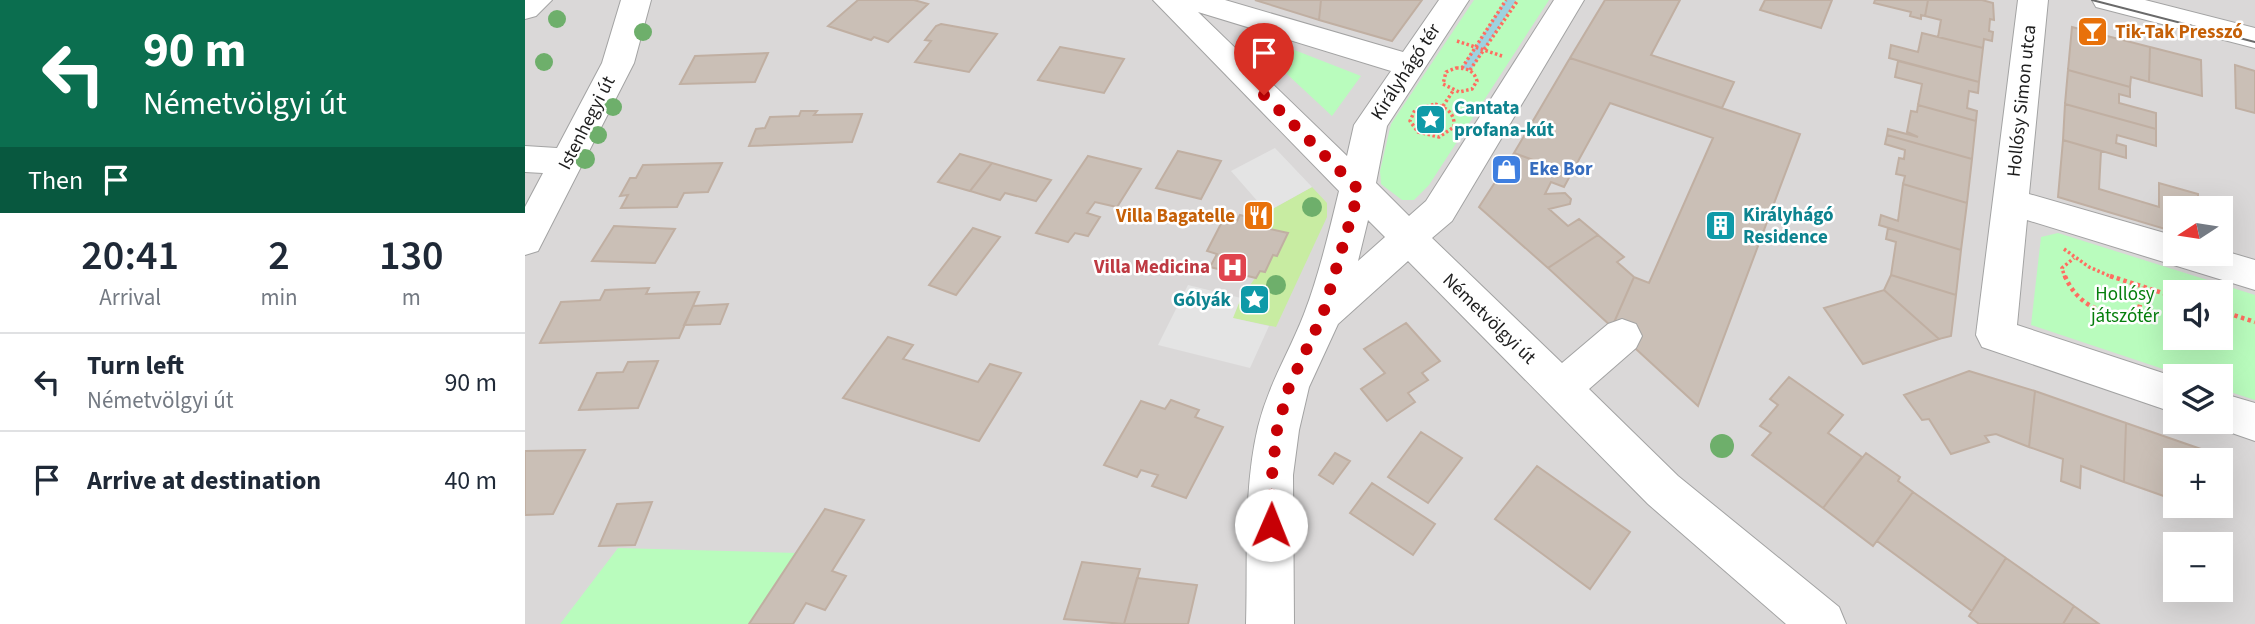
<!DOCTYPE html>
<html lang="en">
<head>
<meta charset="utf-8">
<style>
	:root { --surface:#fff; --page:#f6f6f7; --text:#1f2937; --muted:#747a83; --line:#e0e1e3 }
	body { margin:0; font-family:"Source Sans 3",sans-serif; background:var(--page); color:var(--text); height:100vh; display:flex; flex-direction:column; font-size:26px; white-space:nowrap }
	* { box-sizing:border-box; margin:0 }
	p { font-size:23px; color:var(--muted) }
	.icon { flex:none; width:38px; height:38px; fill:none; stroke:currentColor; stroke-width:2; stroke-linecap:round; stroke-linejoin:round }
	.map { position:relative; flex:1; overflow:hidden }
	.panel { display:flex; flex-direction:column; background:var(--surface); width:525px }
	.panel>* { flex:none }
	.top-card { background:#0b6e4f; color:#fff; overflow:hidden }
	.needle { width:46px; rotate:258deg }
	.tools { position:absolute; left:1638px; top:196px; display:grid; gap:14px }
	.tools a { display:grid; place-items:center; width:70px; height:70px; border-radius:0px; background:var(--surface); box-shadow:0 7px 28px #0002; font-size:35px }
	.pin { position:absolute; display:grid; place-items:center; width:60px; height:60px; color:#fff; margin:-72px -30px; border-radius:50% 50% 50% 0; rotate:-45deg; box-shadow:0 0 7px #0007 }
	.pin .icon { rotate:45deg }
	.me { position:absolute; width:77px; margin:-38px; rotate:1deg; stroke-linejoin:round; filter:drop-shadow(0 0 5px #0008) }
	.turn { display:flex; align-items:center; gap:24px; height:147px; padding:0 28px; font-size:32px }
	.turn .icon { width:91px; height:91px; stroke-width:2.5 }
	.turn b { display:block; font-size:49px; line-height:60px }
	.then { display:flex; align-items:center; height:66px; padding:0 28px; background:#0003; gap:14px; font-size:26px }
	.eta { display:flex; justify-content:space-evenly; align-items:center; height:119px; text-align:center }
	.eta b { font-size:42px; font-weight:600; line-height:49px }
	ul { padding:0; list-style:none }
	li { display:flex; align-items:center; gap:21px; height:98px; padding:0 28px; border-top:2px solid var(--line) }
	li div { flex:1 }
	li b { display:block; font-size:26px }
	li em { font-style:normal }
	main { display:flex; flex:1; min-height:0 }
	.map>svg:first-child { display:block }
	.residential { fill:#dad8d8; fill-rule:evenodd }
	.grass { fill:#c8eca2 }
	.park { fill:#b9fcbd; fill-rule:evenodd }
	.parking { fill:#e4e4e4 }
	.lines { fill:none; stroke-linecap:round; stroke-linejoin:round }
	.stream { stroke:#9dd2df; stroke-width:9 }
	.building { fill:#cabfb6; stroke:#c0afa2; stroke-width:2 }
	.minor-casing { stroke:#a3a3a3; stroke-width:2 }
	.path-far1 { stroke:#ff6d60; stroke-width:3.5; stroke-dasharray:2.5 2.5; stroke-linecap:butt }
	.path { stroke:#ff6d60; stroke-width:4.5; stroke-dasharray:3.5 3.5; stroke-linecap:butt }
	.minor { fill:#fff; fill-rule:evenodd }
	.tram { stroke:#6a6a6a; stroke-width:2 }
	.tree { fill:#6eaf6b }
	.route { stroke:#c70005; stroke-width:12; stroke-dasharray:0 21.6 }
	.labels { text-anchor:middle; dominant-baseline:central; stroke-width:5; stroke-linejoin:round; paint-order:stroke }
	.food-label { font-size:19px; font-weight:bold; fill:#c56008; stroke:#fff; text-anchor:start }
	.street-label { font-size:19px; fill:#1c1c1c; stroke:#fff }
	.culture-label { font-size:19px; font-weight:bold; fill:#0d838f; stroke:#fff; text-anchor:start }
	.shop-label { font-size:19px; font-weight:bold; fill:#366cbe; stroke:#fff; text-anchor:start }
	.health-label { font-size:19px; font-weight:bold; fill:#be3a42; stroke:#fff; text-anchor:end }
	.park-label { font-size:19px; fill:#057f0c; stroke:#fff }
</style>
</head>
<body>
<main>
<section class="panel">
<div class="top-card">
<div class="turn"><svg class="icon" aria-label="left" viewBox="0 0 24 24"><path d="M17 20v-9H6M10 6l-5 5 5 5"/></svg><div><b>90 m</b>Németvölgyi út</div></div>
<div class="then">Then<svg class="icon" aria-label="arrive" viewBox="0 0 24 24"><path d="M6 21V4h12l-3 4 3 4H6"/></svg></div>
</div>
<div class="eta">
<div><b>20:41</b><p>Arrival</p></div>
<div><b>2</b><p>min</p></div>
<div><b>130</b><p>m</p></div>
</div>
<ul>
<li><svg class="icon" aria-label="left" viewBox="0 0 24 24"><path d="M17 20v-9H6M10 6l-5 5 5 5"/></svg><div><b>Turn left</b><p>Németvölgyi út</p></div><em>90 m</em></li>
<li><svg class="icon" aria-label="arrive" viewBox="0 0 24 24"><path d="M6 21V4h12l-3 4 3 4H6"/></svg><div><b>Arrive at destination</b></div><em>40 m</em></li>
</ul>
</section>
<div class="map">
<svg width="1730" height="624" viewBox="0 0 1730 624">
	<rect width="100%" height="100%" fill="#eee9e0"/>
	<path class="residential" d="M0 0H1730V624H0ZM1650 208H1696V254H1650ZM1650 292H1696V338H1650ZM1650 376H1696V422H1650ZM1650 460H1696V506H1650ZM1650 544H1696V590H1650Z"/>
	<path class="grass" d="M787 187 802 203V217L751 327 707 318 716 298 735 271 740 272 748 255 752 256 763 233 740 228 742 212Z"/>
	<path class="park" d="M949 0H1024L904 185 889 200H877L856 184 855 171 866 124Z
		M744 40 836 76 807 116 735 49Z
		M1533 233 1730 295V400L1696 389V376H1659L1506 325 1516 237ZM1650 292H1696V338H1650Z
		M93 548 271 553 224 624H35Z"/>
	<path class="parking" d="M750 148 787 187 742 212 706 171Z
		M663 285 716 298 708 318 744 326 725 368 633 345Z"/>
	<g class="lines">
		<path class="stream" d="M943 66 986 0"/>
	</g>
	<path class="building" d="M333 0H389L403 4 363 42 349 37 346 40 303 26Z
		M730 0H796L794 20Z
		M796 0H897L867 41 794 20Z
		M1080 0H1155L1126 55 1209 82 1197 108 1045 58Z
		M1240 0H1307L1296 28 1235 10Z
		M1350 0H1403L1400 16 1396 15V19L1385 16 1386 12 1349 3Z
		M1403 0H1457L1468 3 1469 20 1465 19 1464 31 1468 32 1467 41 1459 39 1458 48 1413 37 1416 20 1400 16Z
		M416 24 472 34 444 72 390 62 406 41 400 40 411 26Z
		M1547 27 1625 47 1624 82 1606 77 1605 87 1543 70Z
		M1397 33 1458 48 1454 82 1364 58 1366 45 1393 52Z
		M535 47 599 59 579 93 513 80Z
		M1625 47 1676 60 1677 96 1624 82Z
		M243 53 230 82 155 84 170 56Z
		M1045 58 1275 134 1173 406 1087 327 1109 277 1124 283 1188 138 1085 103 1046 174 989 153Z
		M1373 61 1454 82 1453 93 1444 91 1442 108 1452 111 1451 121 1393 105 1397 84 1370 77Z
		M1710 65 1730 71V113L1711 108Z
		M1543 70 1605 87V97L1594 94V103L1631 113V129L1540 104Z
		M1540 104 1631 129V146L1592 135 1591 143 1601 146V158L1538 140Z
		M1393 105 1451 121 1447 159 1362 135 1363 129 1393 137 1382 132 1386 111 1392 112Z
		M276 111H292L289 115 337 114 327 142 224 146 231 129 240 128 245 117 274 116Z
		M1362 135 1447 159 1442 203 1378 184 1380 176 1371 174 1374 158 1379 159 1380 150 1360 144Z
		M1538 140 1576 151 1574 189 1634 207V183L1673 194V208H1650V232L1533 197Z
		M653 151 696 161 676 199 631 188Z
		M989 153 1046 174 1039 187 1026 182 1020 194 1040 193 1046 199 1045 204 1024 209 1043 226 1054 219 1073 235 1023 268 954 207Z
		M435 154 467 163 445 191 413 182Z
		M563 156 616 169 592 207 570 202 562 213 575 217 563 236 550 233 543 242 511 233Z
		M197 163 183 192 159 193 152 207 96 208 103 195 95 196 105 178H111L118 165Z
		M467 163 526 180 511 201 480 193 475 200 445 191Z
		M1378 184 1442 203 1436 250 1354 225 1356 215 1373 221Z
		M715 215 743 222 740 228 763 233 752 256 748 255 740 272 735 271 731 278 685 267 692 254 682 251 699 218 712 221Z
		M89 226 150 229 130 263 67 261Z
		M448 228 475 237 431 295 404 285Z
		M1363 228 1436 250 1431 295 1366 275 1371 242 1361 239Z
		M1073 235 1099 257 1092 262 1109 277 1087 327 1023 268Z
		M1366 275 1431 295 1426 336 1414 339 1359 290Z
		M124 288 121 294 174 292 154 338 15 343 36 302 75 300 80 290Z
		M1359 290 1414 339 1338 364 1299 308Z
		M203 304 195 324 159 325 168 306Z
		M881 323 915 361 897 373 903 380 883 393 890 402 862 421 836 389 860 373 839 349Z
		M363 337 388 345 378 359 453 382 465 364 496 373 454 441 318 398Z
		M133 361 113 408 54 410 72 373 98 372 103 362Z
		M1444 371 1510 391 1504 447 1471 434 1460 436 1464 442 1426 454 1404 419 1397 420 1379 395Z
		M1264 377 1318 415 1303 433 1337 457 1298 508 1227 455 1246 433 1235 426 1253 405 1245 399Z
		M1510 391 1601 423 1599 482 1556 466 1555 488 1536 481 1538 459 1504 447Z
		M646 400 674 410 670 417 698 427 661 498 627 486 633 475 616 470 612 477 579 465 616 401 640 409Z
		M1601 423 1676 449V460H1650V500L1599 482Z
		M896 432 937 458 903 503 863 477Z
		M60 450 28 514 0 515V451Z
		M810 453 825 461 808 484 794 475Z
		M1341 453 1375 477 1373 481 1388 492 1348 546 1298 508Z
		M1012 466 1105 532 1065 589 970 519Z
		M847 483 910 524 888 555 825 513Z
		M1388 492 1481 558 1447 611 1352 541Z
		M127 502 110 545 74 546 92 504Z
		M300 509 339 520 307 571 321 576 300 610 281 603 268 624H224Z
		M1481 558 1549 606 1538 624H1454L1444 616Z
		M557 562 615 569 599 624 539 619Z
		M612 578 672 585 663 624H599Z
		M1549 606 1574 624H1538Z"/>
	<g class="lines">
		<defs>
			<path id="minor" d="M0 0H27L11 16 0 19Z
				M96 0H126L109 63 13 251 0 255V207L18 173 0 172V146L32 148 77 63Z
				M628 0H700L878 52 914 0H944L862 126 851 183 884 216 901 201 1029 0H1059L927 221 907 238 1037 363 1083 324 1097 319 1111 324 1117 336 1111 348 1064 389 1153 476 1314 607 1321 624H1261L1123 504 883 261 813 324 784 387 774 430 768 475 769 624H721C723 560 718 490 733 427 744 383 763 355 779 314 794 275 804 232 814 191ZM673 12 866 71 829 125 822 156ZM843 220 860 237 833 261Z
				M1493 0H1523L1504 194 1650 236V254H1696V250L1730 260V290L1502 220 1492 325 1650 377V413L1457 347 1451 335Z
				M1567 0H1620L1730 28V48L1571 7Z
				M1696 393 1730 403V441L1681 424 1680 422H1696Z"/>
		</defs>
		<use href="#minor" class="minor-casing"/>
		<path class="path-far1" d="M932 41 977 56
			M931 68C941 68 949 70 952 81L947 89 934 92 918 84 921 72Z
			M937 68 981 0
			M945 70 993 0
			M910 104C922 108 930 113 929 127L914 137 893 132 885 121 890 110Z
			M918 106 928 91
			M1539 249 1564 267 1589 278
			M1540 278 1537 268 1549 258"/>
		<path class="path" d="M1540 276C1552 306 1584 321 1614 309L1619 287
			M1585 276 1650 297
			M1696 311 1730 322"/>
		<use href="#minor" class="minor"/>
		<path class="tram" d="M1567 0 1730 42"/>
	</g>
	<g class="tree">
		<circle cx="32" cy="19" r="9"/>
		<circle cx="118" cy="32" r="9"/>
		<circle cx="19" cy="62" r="9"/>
		<circle cx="88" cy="107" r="9"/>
		<circle cx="73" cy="135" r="9"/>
		<circle cx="60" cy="159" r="10"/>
		<circle cx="787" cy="207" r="10"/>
		<circle cx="751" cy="285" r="10"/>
		<circle cx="1197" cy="446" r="12"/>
	</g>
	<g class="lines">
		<path class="route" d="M739 95 834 190 798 314 764 387 752 430 747 475 746 525"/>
	</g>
	<defs>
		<symbol id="bar-square" viewBox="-11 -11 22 22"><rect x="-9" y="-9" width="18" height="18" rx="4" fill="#e8710a" stroke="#fff"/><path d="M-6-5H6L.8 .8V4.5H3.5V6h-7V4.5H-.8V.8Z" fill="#fff"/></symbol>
		<symbol id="sight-square" viewBox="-11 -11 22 22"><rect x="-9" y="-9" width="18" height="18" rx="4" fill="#0f9aa8" stroke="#fff"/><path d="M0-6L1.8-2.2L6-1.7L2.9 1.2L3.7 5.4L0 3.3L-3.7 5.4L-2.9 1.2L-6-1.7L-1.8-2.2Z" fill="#fff"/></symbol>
		<symbol id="shop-square" viewBox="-11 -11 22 22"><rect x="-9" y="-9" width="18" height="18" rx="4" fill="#3f7fe0" stroke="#fff"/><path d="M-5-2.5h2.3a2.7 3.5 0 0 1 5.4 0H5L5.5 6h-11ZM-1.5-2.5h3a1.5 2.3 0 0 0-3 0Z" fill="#fff"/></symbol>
		<symbol id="restaurant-square" viewBox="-11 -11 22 22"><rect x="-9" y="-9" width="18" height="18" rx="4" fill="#e8710a" stroke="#fff"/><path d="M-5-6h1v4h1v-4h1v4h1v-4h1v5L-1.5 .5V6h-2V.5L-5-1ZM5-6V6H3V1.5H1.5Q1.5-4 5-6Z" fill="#fff"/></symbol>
		<symbol id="building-square" viewBox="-11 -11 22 22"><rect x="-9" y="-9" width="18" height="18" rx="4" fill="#0f9aa8" stroke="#fff"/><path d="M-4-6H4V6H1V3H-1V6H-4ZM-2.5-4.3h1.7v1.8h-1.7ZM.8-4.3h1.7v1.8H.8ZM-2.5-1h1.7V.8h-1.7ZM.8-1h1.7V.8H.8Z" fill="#fff"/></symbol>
		<symbol id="hospital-square" viewBox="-11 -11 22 22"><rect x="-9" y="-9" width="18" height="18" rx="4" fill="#e0444e" stroke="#fff"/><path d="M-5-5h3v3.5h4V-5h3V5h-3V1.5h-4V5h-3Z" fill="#fff"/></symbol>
	</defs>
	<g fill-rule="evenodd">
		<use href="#bar-square" x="1550" y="14" width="35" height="35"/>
		<use href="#sight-square" x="888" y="102" width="35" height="35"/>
		<use href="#shop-square" x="964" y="152" width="35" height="35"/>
		<use href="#restaurant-square" x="716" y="198" width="35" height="35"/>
		<use href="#building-square" x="1178" y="208" width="35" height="35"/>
		<use href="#hospital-square" x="690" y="250" width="35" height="35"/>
		<use href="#sight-square" x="712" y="282" width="35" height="35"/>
	</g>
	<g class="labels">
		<g class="food-label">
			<text x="1590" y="32">Tik-Tak Presszó</text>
			<text x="710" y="216" text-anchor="end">Villa Bagatelle</text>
		</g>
		<g class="street-label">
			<text transform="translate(881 72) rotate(-57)">Királyhágó tér</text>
			<text transform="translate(1497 101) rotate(-84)">Hollósy Simon utca</text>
			<text transform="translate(62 123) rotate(-63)">Istenhegyi út</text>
			<text transform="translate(964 319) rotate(44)">Németvölgyi út</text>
		</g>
		<g class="culture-label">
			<text x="929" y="108">Cantata<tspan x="929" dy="22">profana-kút</tspan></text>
			<text x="1218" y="215">Királyhágó<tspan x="1218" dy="22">Residence</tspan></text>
			<text x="706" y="300" text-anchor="end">Gólyák</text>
		</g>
		<g class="shop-label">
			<text x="1004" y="169">Eke Bor</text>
		</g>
		<g class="health-label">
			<text x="685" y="267">Villa Medicina</text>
		</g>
		<g class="park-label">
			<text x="1600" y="294">Hollósy<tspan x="1600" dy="22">játszótér</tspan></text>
		</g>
	</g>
</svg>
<div class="tools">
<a><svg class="needle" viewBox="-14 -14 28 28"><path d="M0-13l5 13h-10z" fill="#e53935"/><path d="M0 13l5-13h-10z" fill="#747a83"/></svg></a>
<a><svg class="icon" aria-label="sound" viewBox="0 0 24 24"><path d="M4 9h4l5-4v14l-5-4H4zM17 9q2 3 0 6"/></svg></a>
<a><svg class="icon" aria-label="layers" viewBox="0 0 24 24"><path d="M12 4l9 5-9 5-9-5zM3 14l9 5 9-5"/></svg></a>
<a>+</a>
<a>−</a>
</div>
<div class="pin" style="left:739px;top:95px;background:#d93025"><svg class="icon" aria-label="arrive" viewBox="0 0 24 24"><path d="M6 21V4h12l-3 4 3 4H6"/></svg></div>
<svg class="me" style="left:746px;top:525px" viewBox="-20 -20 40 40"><circle r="19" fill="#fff"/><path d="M0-13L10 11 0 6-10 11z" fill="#c70005"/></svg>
</div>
</main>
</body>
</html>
